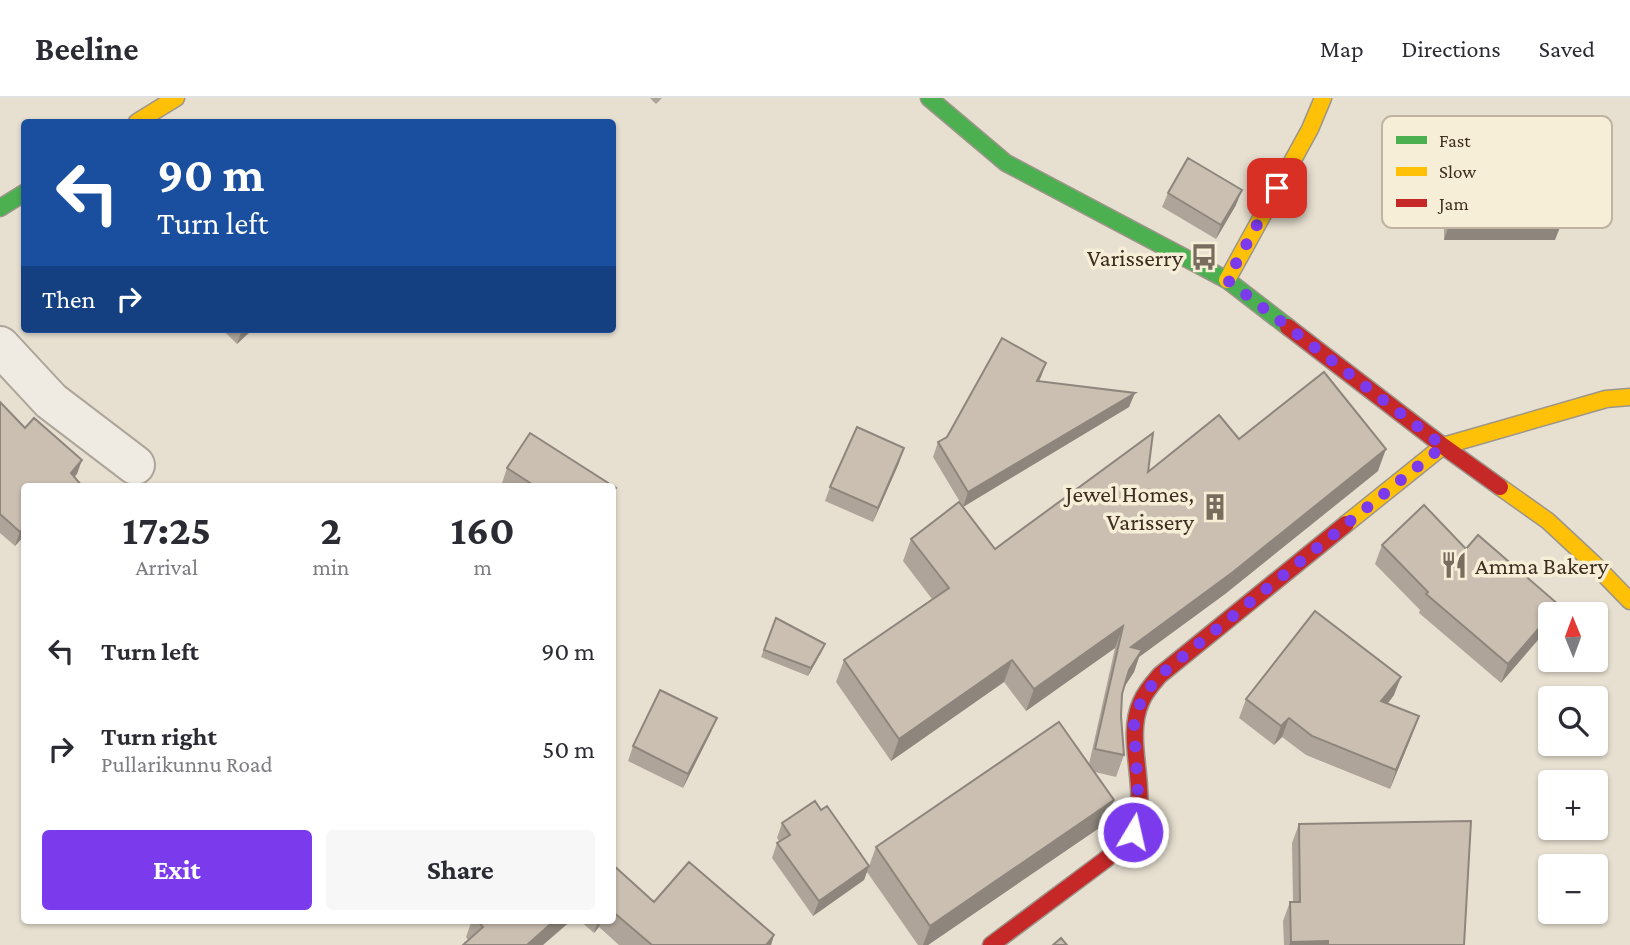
<!DOCTYPE html>
<html lang="en">
<head>
<meta charset="utf-8">
<style>
	:root { --surface:#fff; --page:#f7f7f7; --text:#2b2b33; --muted:#7c7c81; --line:#e1e1e2; --accent:#7c3aed }
	body { margin:0; font-family:"Crimson Pro",serif; background:var(--page); color:var(--text); height:100vh; display:flex; flex-direction:column; font-size:26px; white-space:nowrap }
	* { box-sizing:border-box; margin:0 }
	p { font-size:23px; color:var(--muted) }
	.icon { flex:none; width:38px; height:38px; fill:none; stroke:currentColor; stroke-width:2; stroke-linecap:round; stroke-linejoin:round }
	.map { position:relative; flex:1; overflow:hidden }
	.details { position:absolute; left:21px; top:385px; width:595px; height:441px; display:flex; flex-direction:column; background:var(--surface); border-radius:7px; box-shadow:0 2px 5px #0004 }
	.details>* { flex:none }
	.banner { position:absolute; left:21px; top:21px; width:595px; height:214px; border-radius:7px; box-shadow:0 2px 5px #0004; background:#1a4fa0; color:#fff; overflow:hidden }
	.needle { width:46px; rotate:359deg }
	.fabs { position:absolute; left:1538px; top:504px; display:grid; gap:14px }
	.fabs a { display:grid; place-items:center; width:70px; height:70px; border-radius:7px; background:var(--surface); box-shadow:0 2px 5px #0004; font-size:35px }
	.pin { position:absolute; display:grid; place-items:center; width:60px; height:60px; color:#fff; margin:-30px; border-radius:14px; box-shadow:0 4px 10px #0006 }
	.me { position:absolute; width:77px; margin:-38px; rotate:9deg; stroke-linejoin:round; filter:drop-shadow(0 0 5px #0008) }
	.turn { display:flex; align-items:center; gap:24px; height:147px; padding:0 21px; font-size:32px }
	.turn .icon { width:91px; height:91px; stroke-width:2.5 }
	.turn b { display:block; font-size:49px; line-height:60px }
	.then { display:flex; align-items:center; height:66px; padding:0 21px; background:#0003; gap:14px; font-size:26px }
	.eta { display:flex; justify-content:space-evenly; align-items:center; height:119px; text-align:center }
	.eta b { font-size:42px; font-weight:700; line-height:49px }
	.primary-button { display:flex; gap:14px; margin-top:auto; padding:14px 21px }
	.primary-button a { flex:1; height:80px; border-radius:7px; background:var(--accent); color:#fff; font-size:28px; font-weight:700; line-height:80px; text-align:center }
	.primary-button a+a { background:var(--page); color:var(--text) }
	ul { padding:0; list-style:none }
	li { display:flex; align-items:center; gap:21px; height:98px; padding:0 21px }
	li div { flex:1 }
	li b { display:block; font-size:26px }
	li em { font-style:normal }
	header { display:flex; align-items:center; gap:42px; box-sizing:border-box; height:98px; padding:0 35px; background:var(--surface); border-bottom:2px solid var(--line) }
	header strong { font-size:33px }
	nav { display:flex; gap:38px; margin-inline-start:auto; font-size:24px }
	.map>svg:first-child { display:block }
	.lines { fill:none; stroke-linecap:round; stroke-linejoin:round }
	.street-casing { stroke:#ada599; stroke-width:42 }
	.fast-casing { stroke:#9c958a; stroke-width:19 }
	.slow-casing { stroke:#9c958a; stroke-width:19 }
	.jam-casing { stroke:#9c958a; stroke-width:19 }
	.street { stroke:#efebe3; stroke-width:38 }
	.fast { stroke:#4caf50; stroke-width:16 }
	.slow { stroke:#ffc107; stroke-width:16 }
	.jam { stroke:#c62828; stroke-width:16 }
	.wall { fill:#afa499 }
	.shaded-wall { fill:#8e867d }
	.building { fill:#cbbfb2; stroke:#8e867d; stroke-width:2 }
	.route { stroke:#7c3aed; stroke-width:12; stroke-dasharray:0 21.6 }
	.labels { text-anchor:middle; dominant-baseline:central; stroke-width:7; stroke-linejoin:round; paint-order:stroke }
	.poi-label { font-size:24px; fill:#3d2e20; stroke:#f7eed8; text-anchor:end }
	.key { fill:#f7eed8; stroke:#bfb4a1; stroke-width:2 }
	.key-label { font-size:19px; fill:#3d2e20 }
</style>
</head>
<body>
<header>
<strong>Beeline</strong>
<nav><a>Map</a><a>Directions</a><a>Saved</a></nav>
</header>
<div class="map">
<svg width="1630" height="847" viewBox="0 0 1630 847">
	<rect width="100%" height="100%" fill="#e7e0d1"/>
	<g class="lines">
		<defs>
			<path id="street" d="M0 248 51 303 135 367"/>
			<path id="fast" d="M929 0 1006 65 1227 182 1288 229
				M0 110 24 95"/>
			<path id="slow" d="M137 24 176 0
				M1227 182 1310 31 1323 0
				M1500 389 1548 423 1593 465 1630 503
				M1346 426 1443 348 1606 301 1630 299"/>
			<path id="jam" d="M1288 229 1443 348 1500 389
				M991 847 1105 762C1113 755 1123 748 1129 739 1155 701 1122 646 1141 604 1145 594 1153 585 1160 577L1346 426"/>
		</defs>
		<use href="#street" class="street-casing"/>
		<use href="#fast" class="fast-casing"/>
		<use href="#slow" class="slow-casing"/>
		<use href="#jam" class="jam-casing"/>
		<use href="#street" class="street"/>
		<use href="#fast" class="fast"/>
		<use href="#slow" class="slow"/>
		<use href="#jam" class="jam"/>
	</g>
	<path class="wall" d="M650 0H662L656 6Z
		M1449 77 1555 142H1444V92Z
		M1168 95 1236 107 1216 141 1162 109Z
		M222 231H253L237 246Z
		M1046 265 1039 283 1129 309 963 409 933 359 938 344 947 339Z
		M0 304 25 330 77 376 24 388V441L23 439 15 448 0 435Z
		M530 335 616 390 612 399V388H501L507 370Z
		M1239 341 1378 373 1225 496 1139 559 1134 574 1124 589 1122 596 1121 618 1124 657 1116 679 1095 674 1114 702 1105 726 928 847H918L867 774 864 782 813 818 772 760 777 745 780 744 777 740 782 725 821 712 869 768 876 749 1089 666 1115 550 1026 613 1004 584 891 663 836 584 844 562 932 501 903 463 911 441 995 451 1148 374Z
		M899 365 873 424 825 403 830 389Z
		M1382 447 1466 451 1559 507 1556 516H1550L1501 585 1419 515 1420 512 1375 466Z
		M776 520 825 546 822 553 808 578 761 559Z
		M1394 597 1388 605 1412 637 1390 691 1306 657 1282 639 1274 647 1239 620 1246 601Z
		M711 634 683 690 628 663 633 648Z
		M1299 726 1464 847H1284L1283 823 1290 804H1293L1292 745Z
		M612 766 654 804 774 837 771 847H619L599 829 594 835 579 822H612Z
		M472 822H572L468 842 466 839Z"/>
	<path class="shaded-wall" d="M1242 92 1236 107 1216 141 1221 127Z
		M1449 127H1561L1555 142H1444Z
		M243 231H253L237 246 242 232Z
		M1046 265 1041 279 1031 297 1037 283Z
		M1135 295 1129 309 963 409 968 394Z
		M904 350 899 365 873 424 878 410Z
		M1386 351 1378 373 1225 496 1139 559 1134 574 1121 594 1131 549Z
		M82 362 77 376 66 388 71 375Z
		M24 429V435L23 439 15 448 20 434Z
		M1559 507 1556 516H1551Z
		M1550 517V528L1501 585 1508 566Z
		M1123 528 1115 550 1026 613 1034 591Z
		M825 546 822 553 808 578 811 570Z
		M1012 562 1004 584 891 663 899 641Z
		M1401 579 1394 597 1375 622 1381 603Z
		M1419 618 1412 637 1390 691 1396 672Z
		M717 620 711 634 683 690 688 676Z
		M1289 620 1282 639 1274 647 1281 628Z
		M1114 702 1105 726 928 847H923L930 828Z
		M869 768 864 782 813 818 819 803Z
		M555 822H572L543 847H527Z
		M598 822H601L599 829 594 835Z
		M774 837 771 847H766Z
		M1328 843 1327 847H1289L1291 844Z"/>
	<path class="building" d="M1188 60 1242 92 1221 127 1168 95Z
		M1002 240 1046 265 1037 283 1135 295 968 394 938 344 947 339Z
		M1324 274 1386 351 1233 474 1131 549 1142 552 1129 572 1122 596 1121 618 1124 657 1095 651 1123 528 1034 591 1012 562 899 641 844 562 949 490 911 441 959 404 995 451 1153 335 1148 374 1219 317 1239 341Z
		M0 304 25 330 34 320 82 362 71 375 82 388H24V429L20 434 0 416Z
		M857 329 904 350 878 410 830 389Z
		M530 335 616 390 612 395V388H535L507 370Z
		M1424 407 1466 451 1478 437 1559 507 1508 566 1426 496 1428 494 1382 447Z
		M1315 513 1401 579 1381 603 1419 618 1396 672 1312 638 1289 620 1281 628 1246 601Z
		M776 520 825 546 811 570 764 552Z
		M660 592 717 620 688 676 633 648Z
		M1059 624 1114 702 930 828 876 749Z
		M815 703 821 712 827 708 869 768 819 803 777 745 790 737 782 725Z
		M1471 723 1464 847H1328V843L1291 844 1290 804H1300L1299 726Z
		M689 764 774 837 766 847H652L612 813V766L654 804Z
		M477 822H555L527 847H463L483 829Z
		M1061 840 1067 847H1053Z"/>
	<g class="lines">
		<path class="route" d="M1133 734 1139 714 1134 626 1139 608 1147 593 1160 577 1443 348 1227 182 1277 90"/>
	</g>
	<defs>
		<symbol id="bus-bare" viewBox="-9 -9 18 18"><path d="M-5-6H5V4H4V6H2V4H-2V6H-4V4H-5ZM-3.5-4V0h7V-4ZM-3.5 1.2v1.5H-2V1.2ZM2 1.2v1.5H3.5V1.2Z" fill="#786c5e" stroke="#f7eed8" stroke-width="2.5" paint-order="stroke"/></symbol>
		<symbol id="building-bare" viewBox="-9 -9 18 18"><path d="M-4-6H4V6H1V3H-1V6H-4ZM-2.5-4.3h1.7v1.8h-1.7ZM.8-4.3h1.7v1.8H.8ZM-2.5-1h1.7V.8h-1.7ZM.8-1h1.7V.8H.8Z" fill="#786c5e" stroke="#f7eed8" stroke-width="2.5" paint-order="stroke"/></symbol>
		<symbol id="restaurant-bare" viewBox="-9 -9 18 18"><path d="M-5-6h1v4h1v-4h1v4h1v-4h1v5L-1.5 .5V6h-2V.5L-5-1ZM5-6V6H3V1.5H1.5Q1.5-4 5-6Z" fill="#786c5e" stroke="#f7eed8" stroke-width="2.5" paint-order="stroke"/></symbol>
	</defs>
	<g fill-rule="evenodd">
		<use href="#bus-bare" x="1185" y="140" width="38" height="38"/>
		<use href="#building-bare" x="1196" y="390" width="38" height="38"/>
		<use href="#restaurant-bare" x="1435" y="448" width="38" height="38"/>
	</g>
	<g class="labels">
		<g class="poi-label">
			<text x="1183" y="159">Varisserry</text>
			<text x="1194" y="395">Jewel Homes,<tspan x="1194" dy="28">Varissery</tspan></text>
			<text x="1475" y="467" text-anchor="start">Amma Bakery</text>
		</g>
	</g>
	<rect x="1382" y="18" width="230" height="112" rx="10" class="key"/>
	<rect x="1396" y="38" width="31" height="8" fill="#4caf50"/>
	<rect x="1396" y="69" width="31" height="9" fill="#ffc107"/>
	<rect x="1396" y="101" width="31" height="8" fill="#c62828"/>
	<g class="key-label">
		<text x="1439" y="49">Fast</text>
		<text x="1439" y="80">Slow</text>
		<text x="1439" y="112">Jam</text>
	</g>
</svg>
<div class="fabs">
<a><svg class="needle" viewBox="-14 -14 28 28"><path d="M0-13l5 13h-10z" fill="#e53935"/><path d="M0 13l5-13h-10z" fill="#7c7c81"/></svg></a>
<a><svg class="icon" aria-label="search" viewBox="0 0 24 24"><circle cx="10" cy="10" r="6"/><path d="M15 15l6 6"/></svg></a>
<a>+</a>
<a>−</a>
</div>
<div class="pin" style="left:1277px;top:90px;background:#d93025"><svg class="icon" aria-label="arrive" viewBox="0 0 24 24"><path d="M6 21V4h12l-3 4 3 4H6"/></svg></div>
<svg class="me" style="left:1133px;top:734px" viewBox="-20 -20 40 40"><circle r="17" fill="#7c3aed" stroke="#fff" stroke-width="3"/><path d="M0-11L8 9 0 5-8 9z" fill="#fff"/></svg>
<div class="banner">
<div class="turn"><svg class="icon" aria-label="left" viewBox="0 0 24 24"><path d="M17 20v-9H6M10 6l-5 5 5 5"/></svg><div><b>90 m</b>Turn left</div></div>
<div class="then">Then<svg class="icon" aria-label="right" viewBox="0 0 24 24"><path d="M7 20v-9h11M14 6l5 5-5 5"/></svg></div>
</div>
<section class="details">
<div class="eta">
<div><b>17:25</b><p>Arrival</p></div>
<div><b>2</b><p>min</p></div>
<div><b>160</b><p>m</p></div>
</div>
<ul>
<li><svg class="icon" aria-label="left" viewBox="0 0 24 24"><path d="M17 20v-9H6M10 6l-5 5 5 5"/></svg><div><b>Turn left</b></div><em>90 m</em></li>
<li><svg class="icon" aria-label="right" viewBox="0 0 24 24"><path d="M7 20v-9h11M14 6l5 5-5 5"/></svg><div><b>Turn right</b><p>Pullarikunnu Road</p></div><em>50 m</em></li>
</ul>
<div class="primary-button"><a>Exit</a><a>Share</a></div>
</section>
</div>
</body>
</html>
